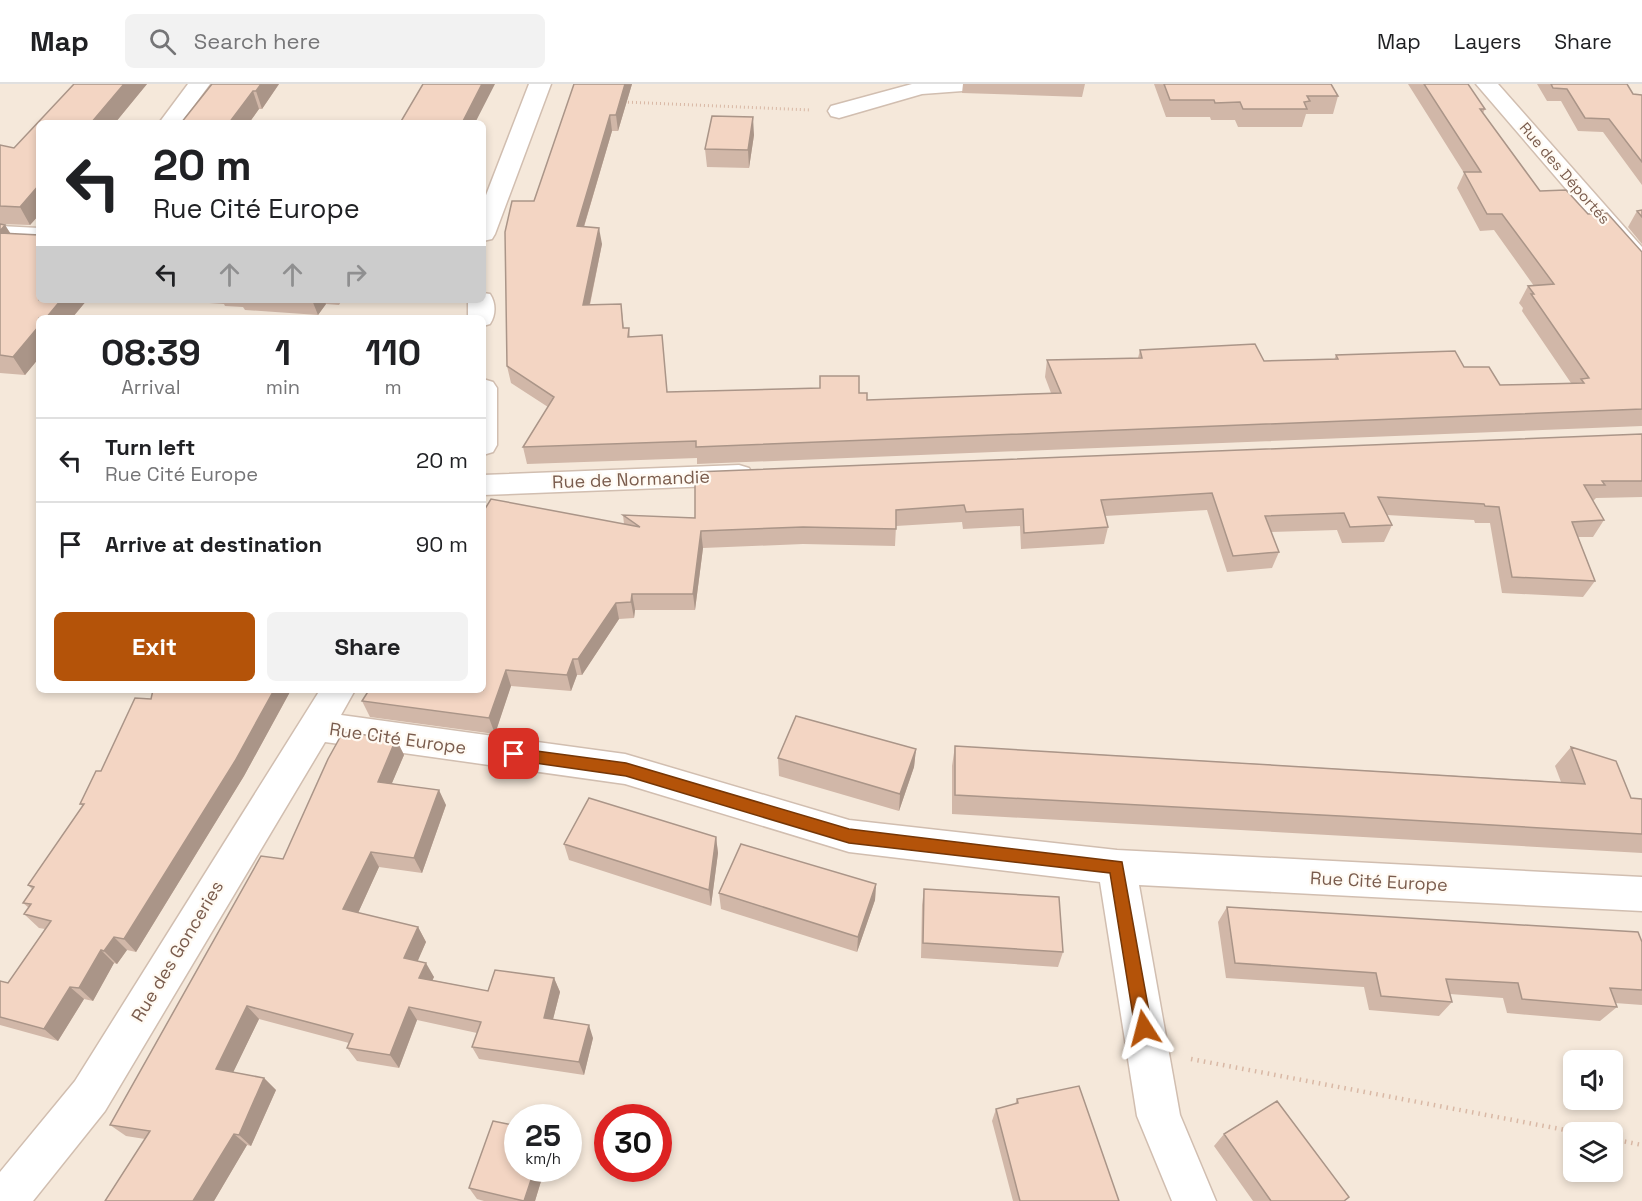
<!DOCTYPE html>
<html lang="en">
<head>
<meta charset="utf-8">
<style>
	:root { --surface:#fff; --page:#f2f2f2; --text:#202124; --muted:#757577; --line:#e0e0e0; --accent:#b45309 }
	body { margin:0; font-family:"Space Grotesk",sans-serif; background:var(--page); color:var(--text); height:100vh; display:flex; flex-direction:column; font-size:22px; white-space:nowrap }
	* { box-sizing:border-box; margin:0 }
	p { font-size:20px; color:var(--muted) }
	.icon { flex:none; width:33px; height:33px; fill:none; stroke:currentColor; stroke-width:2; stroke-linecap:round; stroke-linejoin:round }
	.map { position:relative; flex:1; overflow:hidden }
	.side { position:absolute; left:36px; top:231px; width:450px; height:378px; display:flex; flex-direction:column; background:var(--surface); border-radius:9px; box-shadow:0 3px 9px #0003 }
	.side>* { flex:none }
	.hud { position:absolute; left:36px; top:36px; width:450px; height:183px; border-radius:9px; box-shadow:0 3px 9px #0003; background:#fff; color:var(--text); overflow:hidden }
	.controls { position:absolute; left:1563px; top:966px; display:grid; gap:12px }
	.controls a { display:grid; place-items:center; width:60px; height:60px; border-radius:9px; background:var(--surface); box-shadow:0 3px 9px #0003; font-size:30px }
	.speed { position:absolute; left:504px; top:1020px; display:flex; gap:12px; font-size:30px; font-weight:700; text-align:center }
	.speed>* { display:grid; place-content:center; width:78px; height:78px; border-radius:50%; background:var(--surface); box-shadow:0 3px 9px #0003; line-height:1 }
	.speed small { font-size:15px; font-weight:400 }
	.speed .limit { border:9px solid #d22; background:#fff; color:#111 }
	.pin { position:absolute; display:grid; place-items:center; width:51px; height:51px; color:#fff; margin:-26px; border-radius:12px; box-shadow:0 3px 9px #0006 }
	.me { position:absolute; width:66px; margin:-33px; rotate:351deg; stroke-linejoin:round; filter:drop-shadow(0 0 4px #0008) }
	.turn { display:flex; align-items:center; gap:21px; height:126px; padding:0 18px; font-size:27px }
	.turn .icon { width:78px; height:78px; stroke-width:2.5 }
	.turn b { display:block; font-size:42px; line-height:51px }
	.lanes { display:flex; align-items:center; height:57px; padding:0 18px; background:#0003; justify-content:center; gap:30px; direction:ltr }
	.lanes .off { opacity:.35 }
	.eta { display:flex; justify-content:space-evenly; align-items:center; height:102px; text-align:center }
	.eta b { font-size:36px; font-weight:700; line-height:42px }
	.primary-button { display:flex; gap:12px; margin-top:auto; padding:12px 18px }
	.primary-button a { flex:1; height:69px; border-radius:9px; background:var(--accent); color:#fff; font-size:24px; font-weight:700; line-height:69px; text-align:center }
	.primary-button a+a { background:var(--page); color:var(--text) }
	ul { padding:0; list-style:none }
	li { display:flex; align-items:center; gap:18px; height:84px; padding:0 18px; border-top:2px solid var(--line) }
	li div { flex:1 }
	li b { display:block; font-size:22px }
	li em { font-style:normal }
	header { display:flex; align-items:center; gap:36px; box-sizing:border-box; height:84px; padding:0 30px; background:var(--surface); border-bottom:2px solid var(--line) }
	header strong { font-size:28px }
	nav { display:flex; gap:33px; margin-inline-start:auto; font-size:21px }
	.search { width:420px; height:54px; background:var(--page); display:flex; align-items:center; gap:15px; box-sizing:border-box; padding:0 21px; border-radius:9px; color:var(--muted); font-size:22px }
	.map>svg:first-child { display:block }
	.residential { fill:#f5e8da; fill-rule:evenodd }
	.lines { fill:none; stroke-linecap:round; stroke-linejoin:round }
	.street-casing { stroke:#d1beb0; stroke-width:3 }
	.path-far1 { stroke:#d9b8a5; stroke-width:3; stroke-dasharray:1 3; stroke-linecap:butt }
	.path { stroke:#d9b8a5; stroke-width:4.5; stroke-dasharray:1.5 5; stroke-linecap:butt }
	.street { fill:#fff; fill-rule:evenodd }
	.wall { fill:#d1b7a8 }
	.shaded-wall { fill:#aa9588 }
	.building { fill:#f3d5c3; stroke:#aa9588; stroke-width:1.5 }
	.route { fill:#b45309; stroke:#753606; stroke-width:1.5 }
	.labels { text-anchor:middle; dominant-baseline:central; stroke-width:4.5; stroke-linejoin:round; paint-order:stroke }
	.far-street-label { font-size:15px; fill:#7a5c4d; stroke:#fffaf3 }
	.street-label { font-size:18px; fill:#7a5c4d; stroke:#fffaf3 }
</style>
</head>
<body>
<header>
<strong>Map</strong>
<div class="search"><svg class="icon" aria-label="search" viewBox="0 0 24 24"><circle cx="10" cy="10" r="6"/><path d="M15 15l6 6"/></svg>Search here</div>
<nav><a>Map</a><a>Layers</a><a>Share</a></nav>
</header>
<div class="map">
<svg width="1642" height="1117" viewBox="0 0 1642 1117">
	<rect width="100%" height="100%" fill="#fdf6ec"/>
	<path class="residential" d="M0 0H1642V1117H0ZM39 39H483V216H39ZM39 234H483V606H39ZM1574 976H1612V1016H1574ZM518 1034H568V1084H518ZM608 1034H658V1084H608ZM1574 1048H1612V1088H1574Z"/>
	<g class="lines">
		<defs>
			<path id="street" d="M188 0H210L181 39H159Z
				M529 0H551L495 150 492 155 483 157V119Z
				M912 0H987L983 4 976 6 922 10 839 34 831 32 828 27 831 22Z
				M1476 0H1498L1642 163V185L1633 183Z
				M0 142 39 144V158L0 156Z
				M483 209 490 210C496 219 496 231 490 240L483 242V234H468V216H483Z
				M483 295 493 298 497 304V361L493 368 483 371Z
				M739 381 749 384 754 391 749 398 739 401 483 411V391Z
				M320 606H355L341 631 625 670 849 736 1117 766 1642 793V827L1139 801 1180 1031 1216 1117H1172L1137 1032 1100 798 849 768 625 700 325 658 105 1027 33 1117H0V1088L75 997Z"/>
		</defs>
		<use href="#street" class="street-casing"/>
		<path class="path-far1" d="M624 18 811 26"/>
		<path class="path" d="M1191 975 1576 1048
			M1612 1055 1642 1061"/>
		<use href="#street" class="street"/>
	</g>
	<path class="wall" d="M74 0H147L115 39H39V131L30 141 0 140V61L14 64Z
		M212 0H279L262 25H259L249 39H181Z
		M574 0H632L618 47H612L584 143 602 160 590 221 621 220 624 244H629L630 253 668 308 859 309 867 316 1051 309 1045 293 1047 276 1138 274 1140 266 1264 277 1334 276 1336 271 1464 283 1500 301 1571 299 1522 227 1523 224 1519 219 1528 202H1534L1494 146 1480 147 1457 104 1464 89 1408 0H1468L1485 25 1483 29 1540 107 1588 130 1642 168V342L697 380V374L527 380 523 363 548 323 511 299 507 282 534 117Z
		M963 0H1085L1082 13 962 9Z
		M1154 0H1331L1338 12 1333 30H1306L1302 43H1238L1235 36H1211L1210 33H1166Z
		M1537 0H1627L1633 10 1642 11V101L1603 48 1578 47 1561 17H1547Z
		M754 51 749 84 707 83 705 65Z
		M1642 126V160L1628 143 1637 127Z
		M0 140 5 141 11 150 39 216H87L25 291 0 289Z
		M165 216H342L339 221 326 220 318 231 245 226 243 223 225 222 224 220Z
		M1642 350V413L1596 414 1593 417 1604 436 1593 453H1578L1595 497 1583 513 1502 509 1490 439H1475L1474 436 1387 431 1392 441 1384 458 1342 459 1337 446 1271 448 1279 468 1272 484 1227 488 1207 426 1105 432 1108 443 1104 460 1021 465 1020 442 963 445 962 438 896 442 895 462 803 460 703 464 695 526H635L634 534 619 535 582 591H577L571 607 511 602 495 650 370 633 362 617 483 606 624 440 623 431 695 434Z
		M153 606H291L244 692 136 868 127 866 117 880 114 879 93 917 84 915 58 957 0 941V897L8 899 45 845 39 844 24 830 29 824 23 819 32 805 28 801 83 722 80 720 101 687 151 615Z
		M396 655 404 671 392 699 446 721 422 789 379 783 358 829 418 843 426 858 417 877 434 893 432 896 488 907 554 894 560 908 553 935 593 954 584 991 479 975 472 963 477 949 417 936 399 984 357 977 347 964 349 959 259 935 233 988 264 994 276 1006 251 1062 247 1061 214 1117H105L145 1055 126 1052 110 1041 283 775Z
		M955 662 1561 698 1555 682 1571 663 1631 714 1642 715V769L1328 751 952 730V682Z
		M916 665 914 683 899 727 779 692 778 674Z
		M716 753 718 769 711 822 569 776 564 760Z
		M876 800 875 816 857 868 721 825 719 809Z
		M924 805 1063 868 1058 883 921 874 922 821Z
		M1227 823 1642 858V921L1615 919 1617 923 1600 937 1507 929 1503 914 1450 910 1452 918 1439 932 1369 926 1364 903 1226 894 1218 838Z
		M1017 1015 1119 1117H1013L992 1037 996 1025 1015 1020Z
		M1224 1050 1349 1113 1345 1117H1253L1214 1062Z
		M545 1084 535 1117H484L477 1115 469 1104Z"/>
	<path class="shaded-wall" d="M124 0H147L115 39H91Z
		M261 0H279L262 25 256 7Z
		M482 0H495L475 39H462Z
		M625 0H632L618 47 616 31Z
		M253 7 259 25 249 39H229Z
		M610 31 612 47 579 159 577 142Z
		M753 33 754 51 749 84 748 66Z
		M39 101V131L30 141 20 123Z
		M5 141 16 159 0 153V147Z
		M599 144 602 160 586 238 583 221Z
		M61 216H87L72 234H46Z
		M312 216H324L326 220 318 231Z
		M39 242V274L25 291 13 273Z
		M701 447 703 464 695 526 693 510Z
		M632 510 635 526 634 534 631 518Z
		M616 519 619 535 582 591 578 575Z
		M573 575 577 591 571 607 567 591Z
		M506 586 511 602 495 650 489 634Z
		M274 606H291L244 692 136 868 124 855Z
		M396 655 404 671 386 713 378 698Z
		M916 665 914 683 899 727 900 710Z
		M439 706 446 721 422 789 414 774Z
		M716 753 718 769 711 822 709 806Z
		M371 768 379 783 353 840 343 825Z
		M876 800 875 816 857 868 858 853Z
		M418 843 426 858 413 888 404 874Z
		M114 853 127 866 117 880 104 867Z
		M101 866 114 879 93 917 79 904Z
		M426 879 434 893 427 908 419 894Z
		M554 894 560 908 550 947 544 934Z
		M70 903 84 915 58 957 44 945Z
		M247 922 259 935 229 997 216 985Z
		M409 923 417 936 399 984 390 971Z
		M589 941 593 954 584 991 579 978Z
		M264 994 276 1006 251 1062 239 1051Z
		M234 1050 247 1061 214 1117H193Z
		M535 1084H545L535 1117H524Z"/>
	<path class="building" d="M74 0H124L91 39H39V101L20 123 0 122V61L14 64Z
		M212 0H261L256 7H253L229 39H181Z
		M423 0H482L462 39H400Z
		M574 0H625L616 31H610L577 142 599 144 583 221 621 220 623 244H629L628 253 662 251 667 308 820 304V292H859V309H867V316L1061 309 1047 276 1142 274 1140 266 1255 260 1264 277 1338 275 1336 271 1455 267 1464 283H1489L1500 301 1584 299 1581 295 1589 294 1531 210H1534L1528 202 1554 200 1502 130H1487L1464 88H1481L1424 0H1468L1485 25H1480L1540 107 1566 106 1588 130 1607 129 1642 168V325L696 363V357L523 363 554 313 507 282 505 148 512 117H534Z
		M1164 0H1331L1338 12H1307L1310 17 1304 18 1307 25H1243L1240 18 1215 19 1214 16H1170Z
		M1551 0H1627L1633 10 1642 11V78L1609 35 1585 34 1567 5 1553 4Z
		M712 32 753 33 748 66 705 65Z
		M1642 126V133L1637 127Z
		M0 140 5 141 0 147Z
		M0 149 39 151V216H61L46 234H39V242L13 273 0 271Z
		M1642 350V397H1602L1605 401H1584L1604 436 1572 438 1595 497 1512 493 1499 423 1485 422 1484 420 1378 413 1392 441 1350 443 1344 429 1265 432 1279 468 1233 472 1212 409 1101 416 1108 443 1024 449 1023 425 966 428 964 421 896 426V445L803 443 701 447 693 510H632L631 518 616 519 578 575H573L567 591 506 586 489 634 362 617 369 606H483V428L491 415 640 443 623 431 695 434V388Z
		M153 606H274L235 677 124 855 114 853 104 867 101 866 79 904 70 903 44 945 0 933V897L8 899 51 837 24 830 31 820 23 819 34 803 28 801 84 720H80L96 687H101L135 614 151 615Z
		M796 632 916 665 900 710 778 674Z
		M343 648 396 655 378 698 439 706 414 774 371 768 343 825 418 843 404 874 426 879 419 894 488 907 495 886 554 894 544 934 589 941 579 978 472 963 481 938 409 923 390 971 347 964 353 950 247 922 216 985 264 994 239 1051 234 1050 193 1117H105L150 1047 110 1041 261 772 283 775 328 675Z
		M955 662 1585 700 1571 663 1616 677 1631 714 1642 715V750L1340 732 955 711Z
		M589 714 716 753 709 806 564 760Z
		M741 760 876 800 858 853 719 809Z
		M924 805 1059 813 1063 868 923 859Z
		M1227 823 1638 848 1642 858V906L1610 904 1617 923 1522 915 1518 899 1446 895 1452 918 1381 912 1376 889 1235 879Z
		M1079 1002 1119 1117H1020L996 1025 1018 1019 1017 1015Z
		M1277 1017 1349 1113 1344 1117H1271L1224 1050Z
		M493 1037 518 1042V1084H535L524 1117 469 1104Z"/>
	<path class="route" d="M514 664 626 679 849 745 1122 778 1152 944 1150 949 1144 952 1138 949 1135 944 1110 789 849 759 626 692 514 676 509 674 507 670 509 665Z"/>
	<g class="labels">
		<g class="far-street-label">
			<text transform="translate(1565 89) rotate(49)">Rue des Déportés</text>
		</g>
		<g class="street-label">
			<text transform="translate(631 395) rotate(-2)">Rue de Normandie</text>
			<text transform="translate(398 654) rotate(8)">Rue Cité Europe</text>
			<text transform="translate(1379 797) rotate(3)">Rue Cité Europe</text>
			<text transform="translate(177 867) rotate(-59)">Rue des Gonceries</text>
		</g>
	</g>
</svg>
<div class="controls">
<a><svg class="icon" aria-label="sound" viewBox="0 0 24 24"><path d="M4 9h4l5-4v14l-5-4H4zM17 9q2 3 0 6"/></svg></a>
<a><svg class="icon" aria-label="layers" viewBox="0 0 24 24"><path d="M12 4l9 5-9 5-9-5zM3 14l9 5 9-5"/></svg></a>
</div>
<div class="speed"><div>25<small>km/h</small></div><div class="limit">30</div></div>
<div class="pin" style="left:514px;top:670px;background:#d93025"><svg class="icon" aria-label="arrive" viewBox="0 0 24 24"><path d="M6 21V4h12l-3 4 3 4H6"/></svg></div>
<svg class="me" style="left:1144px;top:944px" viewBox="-20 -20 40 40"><path d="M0-17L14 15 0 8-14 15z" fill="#b45309" stroke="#fff" stroke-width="4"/></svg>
<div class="hud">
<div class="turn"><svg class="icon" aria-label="left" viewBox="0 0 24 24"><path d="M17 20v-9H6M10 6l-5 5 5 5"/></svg><div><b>20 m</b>Rue Cité Europe</div></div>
<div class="lanes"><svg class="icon" aria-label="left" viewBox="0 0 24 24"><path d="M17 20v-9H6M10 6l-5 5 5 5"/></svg><svg class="icon off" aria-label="ahead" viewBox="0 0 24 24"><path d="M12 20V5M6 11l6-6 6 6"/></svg><svg class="icon off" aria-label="ahead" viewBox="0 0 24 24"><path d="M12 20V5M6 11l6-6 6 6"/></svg><svg class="icon off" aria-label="right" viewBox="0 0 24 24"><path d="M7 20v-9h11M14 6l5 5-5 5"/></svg></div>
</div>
<section class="side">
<div class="eta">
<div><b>08:39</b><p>Arrival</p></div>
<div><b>1</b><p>min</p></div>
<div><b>110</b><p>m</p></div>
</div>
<ul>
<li><svg class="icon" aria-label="left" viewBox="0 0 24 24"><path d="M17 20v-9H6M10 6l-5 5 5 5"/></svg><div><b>Turn left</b><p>Rue Cité Europe</p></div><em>20 m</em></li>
<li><svg class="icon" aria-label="arrive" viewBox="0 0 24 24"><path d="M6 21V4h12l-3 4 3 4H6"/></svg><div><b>Arrive at destination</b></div><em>90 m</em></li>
</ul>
<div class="primary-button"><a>Exit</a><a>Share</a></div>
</section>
</div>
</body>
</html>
